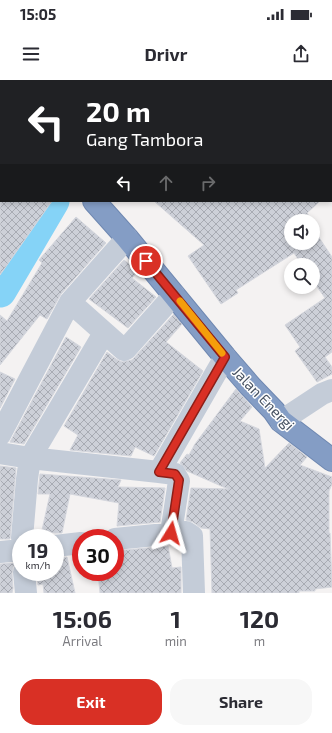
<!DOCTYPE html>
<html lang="en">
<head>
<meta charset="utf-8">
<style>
	:root { --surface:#fff; --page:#f7f7f7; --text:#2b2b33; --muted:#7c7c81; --accent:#d93025 }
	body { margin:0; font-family:"Exo 2",sans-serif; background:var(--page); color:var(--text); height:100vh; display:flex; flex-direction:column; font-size:15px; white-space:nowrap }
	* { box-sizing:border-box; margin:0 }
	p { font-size:13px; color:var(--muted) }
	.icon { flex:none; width:22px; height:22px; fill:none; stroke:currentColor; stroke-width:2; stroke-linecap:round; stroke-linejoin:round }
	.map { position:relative; height:513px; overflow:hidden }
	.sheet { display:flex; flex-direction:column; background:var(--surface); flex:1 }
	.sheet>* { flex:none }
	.top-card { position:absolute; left:0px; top:0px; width:332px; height:122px; box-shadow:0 2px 6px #0003; background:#202124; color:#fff; overflow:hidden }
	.fabs { position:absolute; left:284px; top:134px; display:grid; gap:8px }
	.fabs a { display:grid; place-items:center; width:36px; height:36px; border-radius:50%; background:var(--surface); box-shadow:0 2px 6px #0003; font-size:20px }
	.speed { position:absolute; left:12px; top:449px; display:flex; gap:8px; font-size:20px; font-weight:700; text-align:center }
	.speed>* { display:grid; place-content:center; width:52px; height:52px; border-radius:50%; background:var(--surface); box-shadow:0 2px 6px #0003; line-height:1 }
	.speed small { font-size:10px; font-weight:400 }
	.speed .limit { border:6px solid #d22; background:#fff; color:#111 }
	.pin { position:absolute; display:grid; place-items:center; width:34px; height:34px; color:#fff; margin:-17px; border:2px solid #fff; border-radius:50%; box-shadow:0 1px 4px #0007 }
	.me { position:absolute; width:44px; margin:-22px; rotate:8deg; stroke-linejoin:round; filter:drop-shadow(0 0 3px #0008) }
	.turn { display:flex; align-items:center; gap:14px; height:84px; padding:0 20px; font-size:18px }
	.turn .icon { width:52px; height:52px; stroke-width:2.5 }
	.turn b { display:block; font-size:28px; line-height:34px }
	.lanes { display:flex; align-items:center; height:38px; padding:0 20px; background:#0003; justify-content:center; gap:20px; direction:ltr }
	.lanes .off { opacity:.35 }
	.eta { display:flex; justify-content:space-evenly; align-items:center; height:68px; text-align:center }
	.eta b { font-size:24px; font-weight:700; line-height:28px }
	.button { display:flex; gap:8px; margin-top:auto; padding:8px 20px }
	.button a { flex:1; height:46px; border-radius:16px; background:var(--accent); color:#fff; font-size:16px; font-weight:700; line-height:46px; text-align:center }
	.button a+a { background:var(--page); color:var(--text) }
	.status { display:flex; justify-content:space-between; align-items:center; height:28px; padding:0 20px; background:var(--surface); direction:ltr }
	.status svg { height:11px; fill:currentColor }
	header { display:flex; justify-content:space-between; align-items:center; height:52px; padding:0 20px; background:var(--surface); font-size:18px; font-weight:700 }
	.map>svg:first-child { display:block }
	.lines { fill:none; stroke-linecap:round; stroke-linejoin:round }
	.river { stroke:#85d3f7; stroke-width:33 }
	.building { fill:url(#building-cross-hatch); stroke:#d5d7de }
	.highway-casing { stroke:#6f88b1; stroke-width:24 }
	.street { stroke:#c4ccd8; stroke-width:22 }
	.highway { stroke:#849dc5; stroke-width:22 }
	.route-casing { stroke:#8d1f18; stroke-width:10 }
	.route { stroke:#d93025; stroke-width:7 }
	.slow { stroke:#f59e0b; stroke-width:7 }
	.labels { text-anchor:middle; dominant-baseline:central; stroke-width:3; stroke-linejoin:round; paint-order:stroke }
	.street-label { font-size:15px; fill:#475262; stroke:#fff }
</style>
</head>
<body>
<div class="status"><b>15:05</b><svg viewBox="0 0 49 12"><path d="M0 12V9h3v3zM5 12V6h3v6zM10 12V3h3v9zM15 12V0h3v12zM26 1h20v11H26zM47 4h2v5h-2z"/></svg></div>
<header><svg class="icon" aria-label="menu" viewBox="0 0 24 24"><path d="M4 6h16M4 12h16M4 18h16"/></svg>Drivr<svg class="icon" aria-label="share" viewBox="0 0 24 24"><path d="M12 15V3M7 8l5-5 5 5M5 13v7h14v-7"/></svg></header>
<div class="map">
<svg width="332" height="513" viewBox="0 0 332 513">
	<defs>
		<pattern id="building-cross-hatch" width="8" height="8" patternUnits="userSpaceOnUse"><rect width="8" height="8" fill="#cdd0d8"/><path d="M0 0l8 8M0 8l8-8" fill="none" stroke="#a8abb3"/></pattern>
	</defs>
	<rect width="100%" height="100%" fill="#f4f2f2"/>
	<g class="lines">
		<path class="river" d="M0 211 53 121"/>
	</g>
	<path class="building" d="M0 121H52L0 195Z
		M154 121H320L307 133 312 141H291V163H313V142L319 151 316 153 332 177V272L325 277 332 287V294L317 302 295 271 300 267 285 245 325 218 313 201V185H302L294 173 236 210 238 213 221 224 188 176 204 165Z
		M76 137 106 163 61 214 47 239 40 235 0 285V235L7 241 42 183 39 180Z
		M124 180 138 191 132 198 156 217 128 248 89 219Z
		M174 234 182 244 166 262 203 291 154 376 135 367 131 376 70 370 78 355 64 346 107 272 116 279 122 282 132 280Z
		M66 257 81 267 24 364 10 362Z
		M0 292 15 299 0 328Z
		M236 309 252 327 240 341 259 349 265 388 289 363 307 377 300 385 332 397V404L329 411V453H330L332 507 315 509V511H299V513H212L210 449 201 448 193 442 186 440 191 408 228 409 187 391 180 383 187 374 189 375 195 364Z
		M0 386 16 388 10 459H0Z
		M40 394 121 400 118 407 165 408 160 442 117 446 119 423 70 414 62 453H55L42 450 50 414H38Z
		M168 466 172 488 181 487V513H100L98 492H115V471Z
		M67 477 75 513H44L43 504 38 505 37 492H55V478Z
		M16 483 13 487 12 493 13 508 12 513H0V484Z"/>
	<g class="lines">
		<defs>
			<path id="highway" d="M0 58H1
				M94 121 127 158 225 277 250 306 274 331 281 341 332 380"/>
		</defs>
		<use href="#highway" class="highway-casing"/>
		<path class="street" d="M156 1 157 0
			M0 105 1 104
			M70 222 124 270 126 269 174 215
			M281 341 322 314 332 310
			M0 355 70 222 127 158
			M0 373 30 378 159 392
			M171 453 179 401 175 394 159 392 225 277
			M22 458 27 399 30 378 104 253
			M115 459 186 452 192 456 194 513
			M55 466 81 463
			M0 472 21 470
			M24 492 26 513"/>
		<use href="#highway" class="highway"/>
	</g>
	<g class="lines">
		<defs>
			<path id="route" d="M146 181 225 277 159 392 175 394 179 400 171 453"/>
		</defs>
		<use href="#route" class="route-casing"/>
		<use href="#route" class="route"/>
		<path class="slow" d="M180 221 222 273"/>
	</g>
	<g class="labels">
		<g class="street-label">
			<text transform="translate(264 318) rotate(46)">Jalan Energi</text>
		</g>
	</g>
</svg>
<div class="fabs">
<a><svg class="icon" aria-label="sound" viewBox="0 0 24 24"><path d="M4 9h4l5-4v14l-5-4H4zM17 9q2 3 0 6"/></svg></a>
<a><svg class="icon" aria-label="search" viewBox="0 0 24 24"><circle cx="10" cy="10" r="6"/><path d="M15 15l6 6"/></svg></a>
</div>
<div class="speed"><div>19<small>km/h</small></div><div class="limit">30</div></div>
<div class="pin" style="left:146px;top:181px;background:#d93025"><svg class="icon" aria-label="arrive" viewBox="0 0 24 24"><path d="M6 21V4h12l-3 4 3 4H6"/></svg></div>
<svg class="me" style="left:171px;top:453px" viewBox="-20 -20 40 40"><path d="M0-17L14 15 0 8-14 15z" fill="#d93025" stroke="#fff" stroke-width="4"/></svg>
<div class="top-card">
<div class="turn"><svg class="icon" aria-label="left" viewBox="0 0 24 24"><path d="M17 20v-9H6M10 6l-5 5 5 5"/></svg><div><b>20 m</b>Gang Tambora</div></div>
<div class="lanes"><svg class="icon" aria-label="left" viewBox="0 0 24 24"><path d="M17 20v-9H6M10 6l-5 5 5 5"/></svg><svg class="icon off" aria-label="ahead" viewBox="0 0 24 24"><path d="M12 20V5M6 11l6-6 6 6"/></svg><svg class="icon off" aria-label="right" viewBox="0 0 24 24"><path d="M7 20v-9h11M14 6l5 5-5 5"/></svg></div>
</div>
</div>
<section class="sheet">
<div class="eta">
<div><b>15:06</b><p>Arrival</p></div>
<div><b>1</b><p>min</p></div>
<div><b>120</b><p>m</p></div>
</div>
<div class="button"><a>Exit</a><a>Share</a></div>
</section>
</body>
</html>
